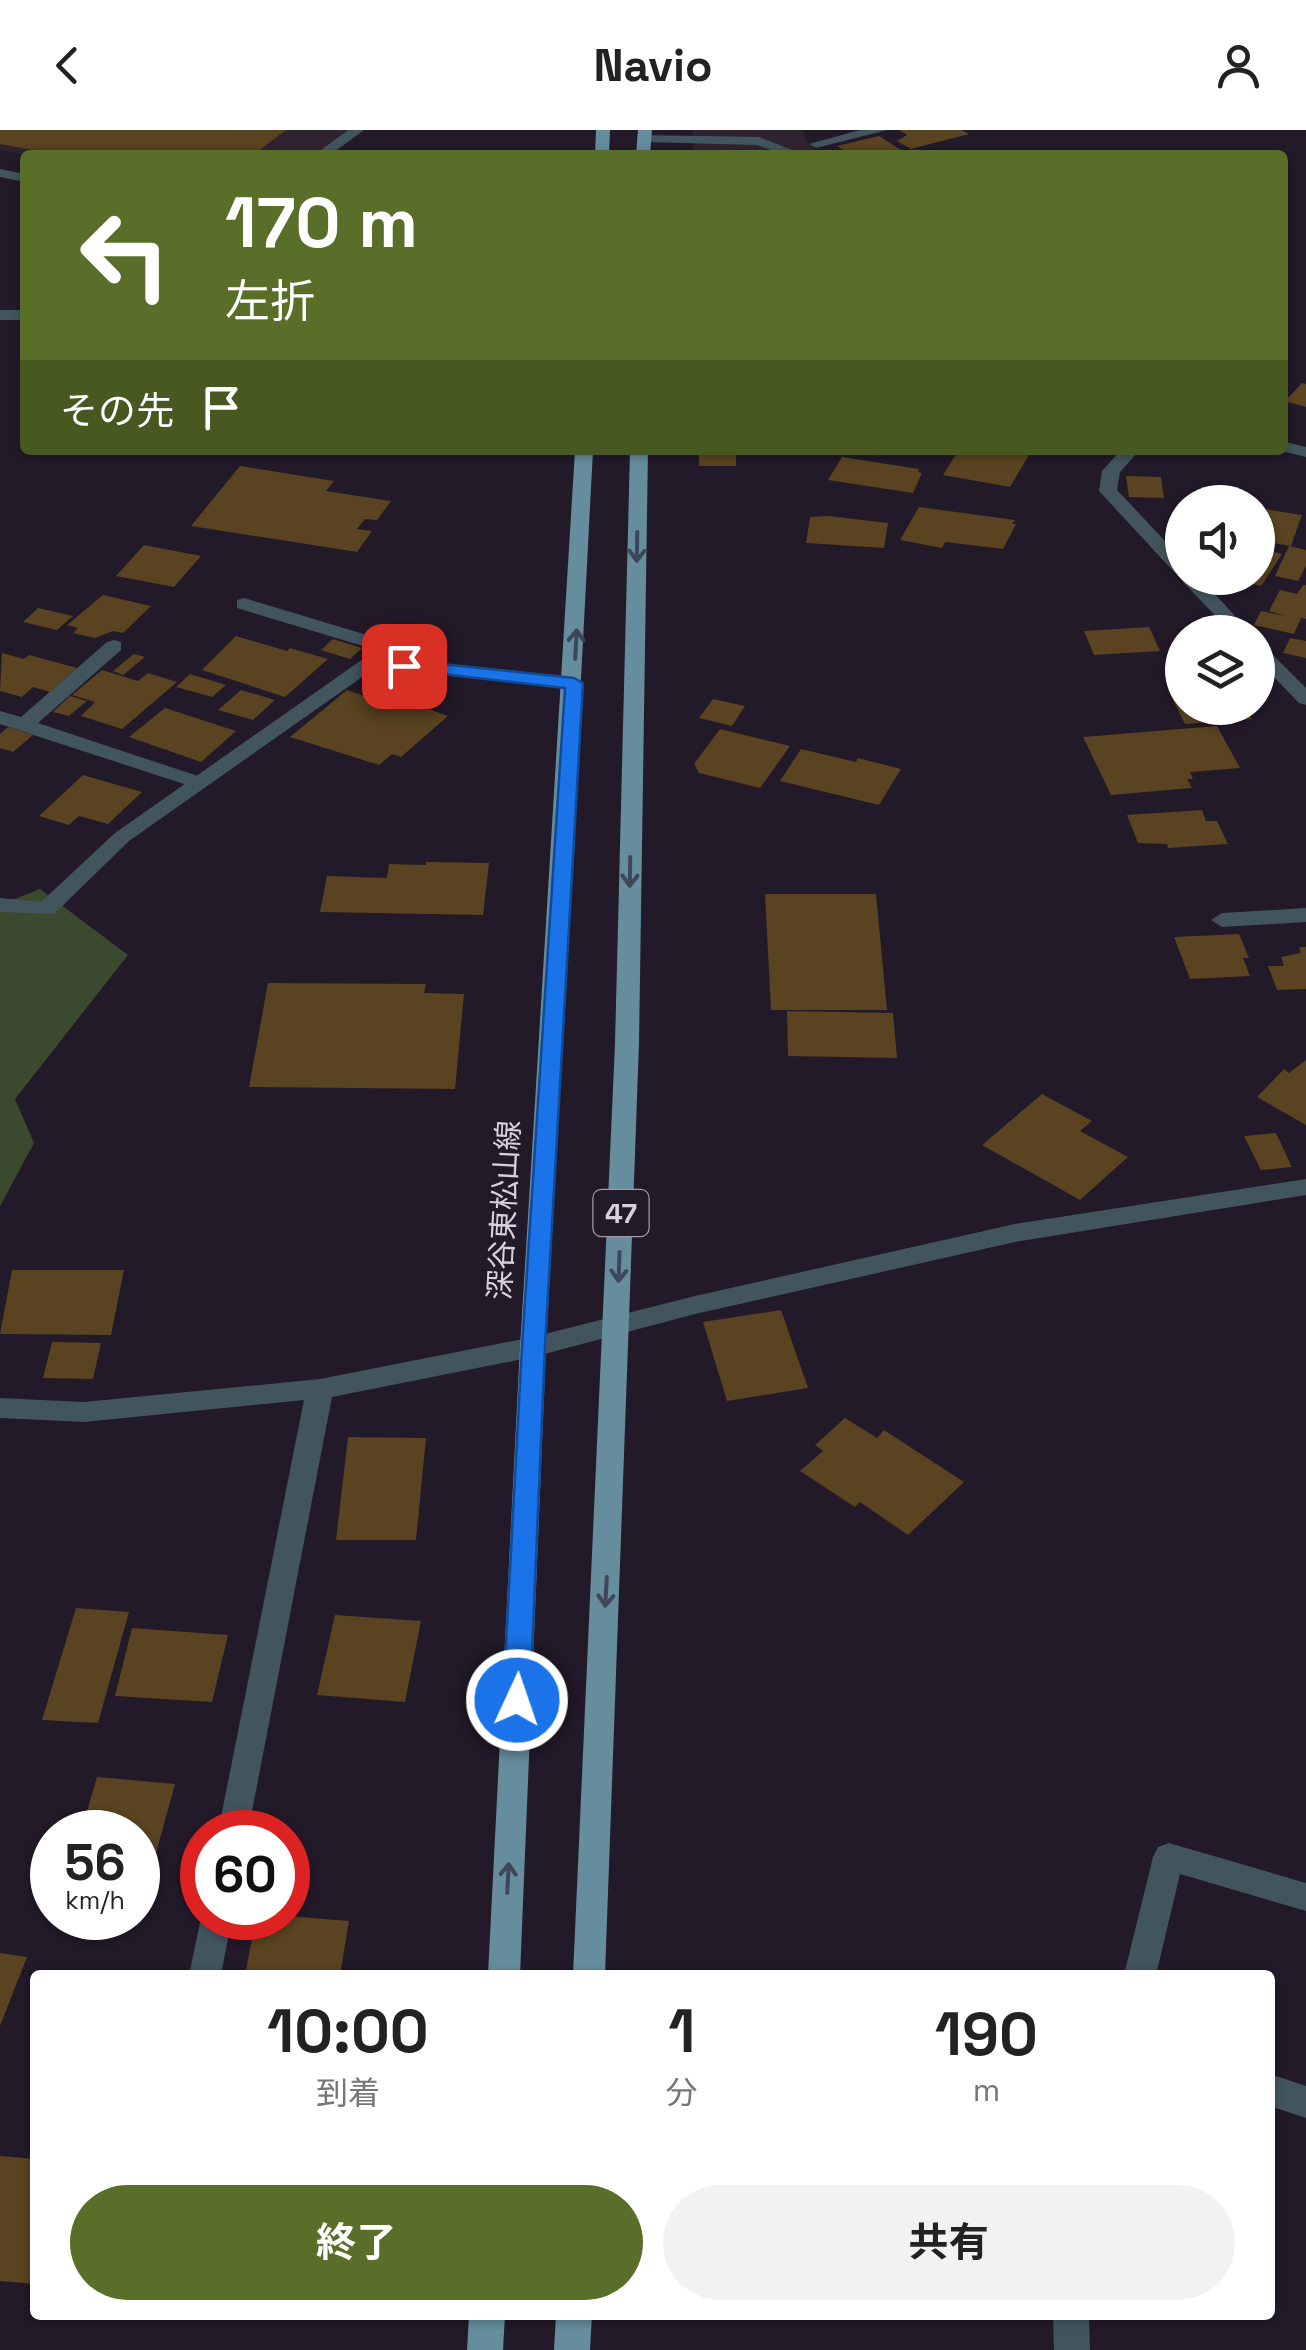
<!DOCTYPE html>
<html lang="ja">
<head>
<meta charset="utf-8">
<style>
	:root { --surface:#fff; --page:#f2f2f2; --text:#222; --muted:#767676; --accent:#596e29 }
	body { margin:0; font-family:"Space Grotesk","Noto Sans JP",sans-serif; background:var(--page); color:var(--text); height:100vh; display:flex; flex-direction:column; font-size:38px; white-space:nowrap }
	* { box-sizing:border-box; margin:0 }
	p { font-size:32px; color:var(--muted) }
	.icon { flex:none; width:55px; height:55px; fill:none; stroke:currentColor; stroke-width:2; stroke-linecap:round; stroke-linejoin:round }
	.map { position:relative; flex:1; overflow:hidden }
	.drawer { position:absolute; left:30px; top:1840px; width:1245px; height:350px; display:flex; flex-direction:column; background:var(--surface); border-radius:10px; box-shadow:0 2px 8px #0004 }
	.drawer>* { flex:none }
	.top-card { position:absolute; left:20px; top:20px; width:1268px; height:305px; border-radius:10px; box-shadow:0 2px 8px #0004; background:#596e29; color:#fff; overflow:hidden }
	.fabs { position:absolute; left:1165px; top:355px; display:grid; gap:20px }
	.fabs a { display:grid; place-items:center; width:110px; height:110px; border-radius:50%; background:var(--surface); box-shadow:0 2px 8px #0004; font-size:50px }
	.speed { position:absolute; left:30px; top:1680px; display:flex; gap:20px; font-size:50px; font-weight:700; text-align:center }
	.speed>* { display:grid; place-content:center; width:130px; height:130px; border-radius:50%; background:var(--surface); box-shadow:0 2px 8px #0004; line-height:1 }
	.speed small { font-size:25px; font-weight:400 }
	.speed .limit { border:15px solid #d22; background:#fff; color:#111 }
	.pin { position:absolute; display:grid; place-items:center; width:85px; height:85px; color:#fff; margin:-42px; border-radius:20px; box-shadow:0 5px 15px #0006 }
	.me { position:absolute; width:110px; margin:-55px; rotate:3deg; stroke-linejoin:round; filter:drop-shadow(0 0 8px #0008) }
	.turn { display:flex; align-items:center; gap:35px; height:210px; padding:0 40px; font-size:45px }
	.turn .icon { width:130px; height:130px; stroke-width:2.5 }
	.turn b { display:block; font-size:70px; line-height:85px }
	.then { display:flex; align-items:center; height:95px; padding:0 40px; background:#0003; gap:20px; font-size:38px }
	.eta { display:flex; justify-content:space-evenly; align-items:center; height:170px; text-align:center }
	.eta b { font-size:60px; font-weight:700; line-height:70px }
	.action { display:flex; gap:20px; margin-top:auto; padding:20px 40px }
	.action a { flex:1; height:115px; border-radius:60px; background:var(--accent); color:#fff; font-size:40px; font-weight:700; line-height:115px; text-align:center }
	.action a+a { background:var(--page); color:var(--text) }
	header { display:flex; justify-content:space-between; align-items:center; height:130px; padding:0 40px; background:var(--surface); font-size:45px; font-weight:700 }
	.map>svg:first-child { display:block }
	.commercial { fill:#302330 }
	.green { fill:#3a4a2e }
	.building { fill:#594320 }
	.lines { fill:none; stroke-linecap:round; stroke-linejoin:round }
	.service { fill:#42555d; fill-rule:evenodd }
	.minor { fill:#42555d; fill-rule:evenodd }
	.tertiary { fill:#42555d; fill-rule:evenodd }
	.primary { fill:#658d9e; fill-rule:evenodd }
	.oneway { stroke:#3d4758 }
	.route { fill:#1a73e8; stroke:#114b97; stroke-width:2.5 }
	.labels { text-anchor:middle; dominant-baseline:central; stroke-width:8; stroke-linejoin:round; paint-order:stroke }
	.shield { fill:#221929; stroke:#a19aa6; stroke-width:2.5 }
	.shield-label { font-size:28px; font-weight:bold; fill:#d7d1dc }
	.street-label { font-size:30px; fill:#d7d1dc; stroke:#221929 }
</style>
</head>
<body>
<header><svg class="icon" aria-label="back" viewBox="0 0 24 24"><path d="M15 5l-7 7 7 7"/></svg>Navio<svg class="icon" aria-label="person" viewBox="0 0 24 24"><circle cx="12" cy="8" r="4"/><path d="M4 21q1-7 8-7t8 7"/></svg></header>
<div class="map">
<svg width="1306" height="2220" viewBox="0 0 1306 2220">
	<rect width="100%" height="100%" fill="#221929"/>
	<path class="commercial" d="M0 0H347L313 25H26L0 20Z
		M693 0H802L807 12 820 25 694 23Z"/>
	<path class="green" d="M40 759 128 825 15 969 34 1013 0 1076V775Z"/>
	<path class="building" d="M0 0H286L253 25H60L0 14Z
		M899 0H962L969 4 911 19 897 11 907 5Z
		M879 6 901 20 851 25 837 16Z
		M1302 253 1306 254V277L1285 271Z
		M699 320H736V336H699Z
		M959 320H1032L1010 357 943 345Z
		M842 327 919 339 918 342 922 343 913 363 828 350Z
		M240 336 334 351 326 361 391 371 377 390 365 389 357 399 372 401 357 422 191 396Z
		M1126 346 1161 347 1164 368 1129 367Z
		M919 377 1015 390 1012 394H1016L1003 419 945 412 942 418 900 410Z
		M1258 378 1302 385 1291 416 1260 411Z
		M829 386 888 393 884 418 806 413 810 387Z
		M144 415 201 426 174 457 116 446Z
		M1289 416 1306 420V436L1298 451 1275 446Z
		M1258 418 1282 424 1261 456 1231 449 1258 448Z
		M1303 455H1306V489L1301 488 1294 504 1254 495 1261 481 1286 486 1269 481 1280 460 1297 464Z
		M103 465 151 476 123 503 113 501 95 508 73 503 78 498 67 495Z
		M38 478 73 486 57 500 23 492Z
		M1149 497 1160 521 1094 525 1084 501Z
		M236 506 287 521 290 518 328 529 285 567 202 540Z
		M1290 508 1306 511V528L1283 523Z
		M333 509 362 518 350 529 321 520Z
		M2 523 24 529 29 525 77 538 50 562 33 557 22 567 0 561Z
		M134 524 145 527 123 545 113 541Z
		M102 540 138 551 148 543 177 552 122 599 81 586 95 572 72 565Z
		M190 544 226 555 212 567 176 557Z
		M1182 559V578H1246L1252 589 1185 594 1168 560Z
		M241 560 275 570 253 590 218 580Z
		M347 560 384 573 406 571 448 586 401 627 392 624 379 635 290 607Z
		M70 566 87 571 69 586 53 582Z
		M713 569 745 576 732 596 699 588Z
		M165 578 236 601 201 632 129 607Z
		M1217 596 1240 638 1190 642 1193 649H1187L1192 658 1111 665 1083 607Z
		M8 597 33 605 13 622 0 618V604Z
		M720 599 790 616 760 658 699 643 694 634Z
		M801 619 856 632 858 628 901 639 879 675 780 651Z
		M83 645 142 662 108 694 79 686 69 695 39 686Z
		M1202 680 1206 691H1217L1228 714 1168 718 1167 714 1138 713 1127 685Z
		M426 732 489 733 483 785 320 782 327 746 387 748 389 734 426 735Z
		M765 764H876L887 880H771Z
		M1239 804 1249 828H1243L1250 846 1190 849 1174 807Z
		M1299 817H1306V859L1277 860 1268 836H1284L1281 827 1301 823Z
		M268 853 426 854 424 863 464 864 455 959 249 957Z
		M787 881 893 883 897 928 788 926Z
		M1306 930V995L1257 967 1284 939 1289 943Z
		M1042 964 1092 991 1080 1001 1128 1027 1080 1070 982 1015Z
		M1276 1003 1292 1037 1261 1040 1244 1006Z
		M12 1140H124L111 1205 0 1204Z
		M781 1180 808 1258 727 1271 703 1192Z
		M52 1212 101 1213 93 1249 43 1248Z
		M845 1288 877 1308 884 1300 964 1352 908 1405 860 1372 855 1377 800 1341 823 1321 815 1315Z
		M348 1307 426 1308 416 1410H336Z
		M76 1478 129 1482 98 1593 42 1590Z
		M335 1485 421 1491 405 1572 317 1565Z
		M132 1498 228 1505 212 1572 115 1566Z
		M97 1647 175 1654 150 1745 138 1744V1702H81Z
		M288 1786 349 1791 340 1845H245L256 1788Z
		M0 1823 27 1827 0 1896Z
		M0 2026 35 2029V2154L0 2151Z"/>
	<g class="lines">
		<path class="service" d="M639 5 759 7 805 25H784L757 15 644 12 637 8Z
			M114 510 121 512V520L38 593 204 648 207 652 204 656H190L0 594V581L21 587 107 512Z
			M1306 778V792L1222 797 1211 790 1222 783Z"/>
		<path class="minor" d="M348 0H364L330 25H314Z
			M860 0H887L816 18 809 14Z
			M0 180H25V190H0Z
			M1121 320H1140L1120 342 1117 360 1182 429V444L1175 443 1099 361 1102 341Z
			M1182 445 1200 448 1250 502H1231L1183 452Z
			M244 468 377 508 387 520 383 527 574 547 584 553 574 559 375 538 129 711 54 784 0 782V768L41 772 115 703 363 529 367 521 363 516 237 478V470Z
			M1258 515 1265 517 1306 558V575L1299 573 1258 531Z
			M1306 1049V1065L1015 1112 695 1184 533 1227 332 1267 248 1702H218L304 1270 84 1292 0 1288V1268L84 1272 320 1249 533 1207 695 1166 1015 1094Z
			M1169 1713 1306 1753V1781L1180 1744 1156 1845H1124L1153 1727 1158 1717Z
			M202 1783V1788H232L221 1845H189Z
			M1270 1944 1306 1956V1988L1270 1976Z
			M1053 2185H1089L1090 2220H1054Z"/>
		<path class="tertiary" d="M0 39 25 44V52L0 47Z
			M1282 311 1306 317V327L1277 320H1282Z"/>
		<path class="primary" d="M596 0H610L609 25H595Z
			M638 0H652L650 25H636Z
			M575 320H593L546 1217 520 1845H488L520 1217Z
			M630 320H648L639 914 605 1845H573L615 914Z
			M469 2185H505L503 2220H467Z
			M556 2185H592L590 2220H554Z"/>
	</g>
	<defs><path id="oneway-shaft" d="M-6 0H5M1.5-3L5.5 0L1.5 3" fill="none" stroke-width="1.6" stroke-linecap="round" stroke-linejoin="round" transform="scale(2.5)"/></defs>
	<g class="oneway">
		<use href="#oneway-shaft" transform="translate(637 417) rotate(91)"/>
		<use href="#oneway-shaft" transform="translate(576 514) rotate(-87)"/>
		<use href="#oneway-shaft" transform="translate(630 742) rotate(91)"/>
		<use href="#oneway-shaft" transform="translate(619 1137) rotate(92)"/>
		<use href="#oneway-shaft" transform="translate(606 1462) rotate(93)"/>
		<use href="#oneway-shaft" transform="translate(508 1748) rotate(-87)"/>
	</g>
	<path class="route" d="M404 530 574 548 583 553 545 1217 530 1570 526 1578 517 1581 507 1578 503 1570 522 1217 565 558 398 539 396 536Z"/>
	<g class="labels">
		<rect class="shield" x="593.5" y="1060" width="55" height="46" rx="8"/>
		<g class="shield-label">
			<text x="621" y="1083">47</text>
		</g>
		<g class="street-label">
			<text transform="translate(504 1080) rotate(-87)">深谷東松山線</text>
		</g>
	</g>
</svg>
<div class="fabs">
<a><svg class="icon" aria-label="sound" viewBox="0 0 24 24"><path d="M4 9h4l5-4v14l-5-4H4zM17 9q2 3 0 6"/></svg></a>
<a><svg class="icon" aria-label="layers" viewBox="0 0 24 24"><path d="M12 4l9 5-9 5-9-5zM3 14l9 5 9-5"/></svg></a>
</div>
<div class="speed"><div>56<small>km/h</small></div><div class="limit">60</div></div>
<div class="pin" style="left:404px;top:536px;background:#d93025"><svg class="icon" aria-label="arrive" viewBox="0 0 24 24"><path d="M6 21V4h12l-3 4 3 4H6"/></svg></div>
<svg class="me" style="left:517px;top:1570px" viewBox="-20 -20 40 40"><circle r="17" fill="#1a73e8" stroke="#fff" stroke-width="3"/><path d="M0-11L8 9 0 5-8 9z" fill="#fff"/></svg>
<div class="top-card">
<div class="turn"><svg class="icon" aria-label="left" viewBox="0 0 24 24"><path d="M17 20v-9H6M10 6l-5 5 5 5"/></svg><div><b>170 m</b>左折</div></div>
<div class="then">その先<svg class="icon" aria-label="arrive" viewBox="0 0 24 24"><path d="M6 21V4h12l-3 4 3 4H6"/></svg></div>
</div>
<section class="drawer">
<div class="eta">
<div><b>10:00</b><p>到着</p></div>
<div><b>1</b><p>分</p></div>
<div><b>190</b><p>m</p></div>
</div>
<div class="action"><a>終了</a><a>共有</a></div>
</section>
</div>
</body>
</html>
